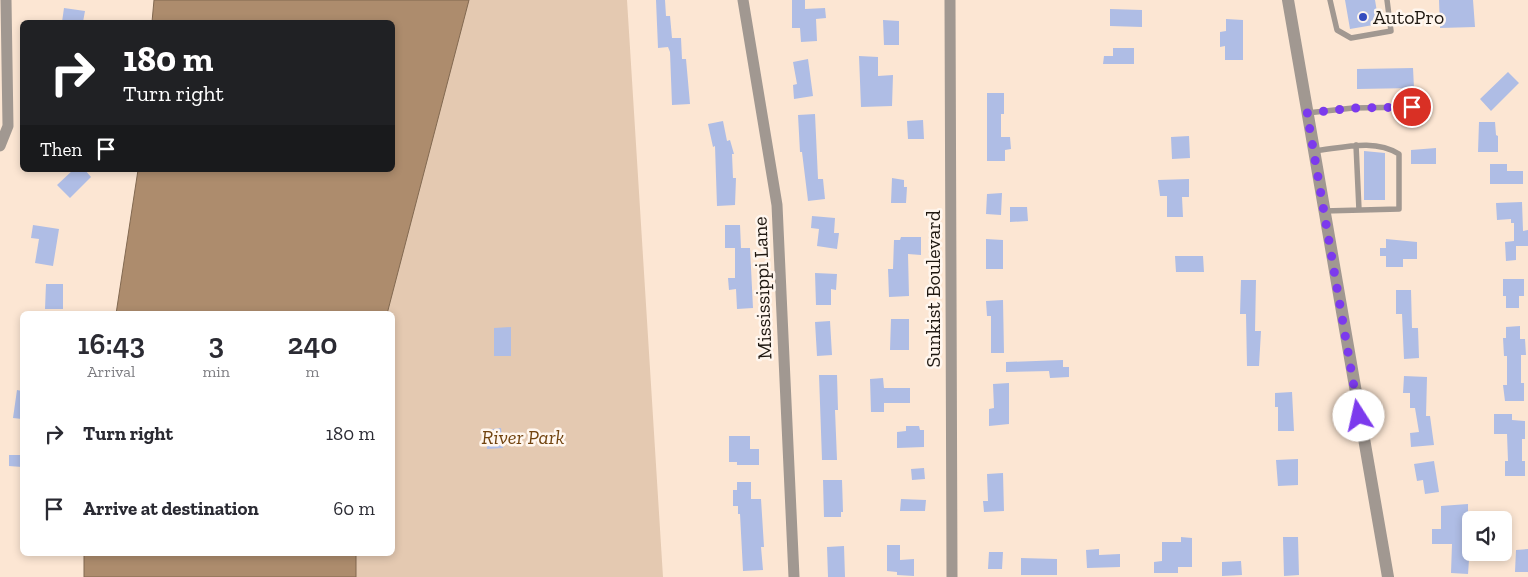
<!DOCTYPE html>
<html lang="en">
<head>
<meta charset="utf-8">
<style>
	:root { --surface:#fff; --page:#f7f7f7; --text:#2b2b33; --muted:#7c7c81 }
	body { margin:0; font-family:"Zilla Slab",serif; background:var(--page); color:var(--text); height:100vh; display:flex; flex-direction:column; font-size:19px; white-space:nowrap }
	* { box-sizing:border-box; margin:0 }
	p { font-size:16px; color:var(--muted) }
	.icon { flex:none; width:28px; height:28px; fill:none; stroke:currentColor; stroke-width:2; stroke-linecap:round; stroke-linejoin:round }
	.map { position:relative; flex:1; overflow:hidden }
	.side { position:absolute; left:20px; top:311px; width:375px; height:245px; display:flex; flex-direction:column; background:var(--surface); border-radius:8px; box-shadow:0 2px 8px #0003 }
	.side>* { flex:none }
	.banner { position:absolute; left:20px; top:20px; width:375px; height:152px; border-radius:8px; box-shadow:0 2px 8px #0003; background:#202124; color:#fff; overflow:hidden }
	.buttons { position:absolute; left:1462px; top:511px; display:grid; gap:10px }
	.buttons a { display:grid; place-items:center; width:50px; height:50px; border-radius:8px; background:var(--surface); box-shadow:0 2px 8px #0003; font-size:25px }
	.pin { position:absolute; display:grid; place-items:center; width:42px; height:42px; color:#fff; margin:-21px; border:2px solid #fff; border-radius:50%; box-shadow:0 1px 5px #0007 }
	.me { position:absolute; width:55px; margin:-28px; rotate:350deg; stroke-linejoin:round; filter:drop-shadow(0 0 4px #0008) }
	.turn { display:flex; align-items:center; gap:18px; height:105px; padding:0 20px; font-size:22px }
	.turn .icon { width:65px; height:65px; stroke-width:2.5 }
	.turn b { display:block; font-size:35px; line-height:42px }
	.then { display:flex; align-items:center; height:48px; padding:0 20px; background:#0003; gap:10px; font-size:19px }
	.eta { display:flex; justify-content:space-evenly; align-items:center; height:85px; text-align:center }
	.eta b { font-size:30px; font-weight:600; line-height:35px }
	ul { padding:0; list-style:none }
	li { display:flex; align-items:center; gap:15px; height:75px; padding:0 20px }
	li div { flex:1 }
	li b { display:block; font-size:19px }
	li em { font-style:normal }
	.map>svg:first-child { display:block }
	.green { fill:#e4c9b1 }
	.water { fill:#ad8c6d; stroke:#826951 }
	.building { fill:#afbde5 }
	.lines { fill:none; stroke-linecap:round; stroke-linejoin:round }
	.service { stroke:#a19891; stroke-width:5.5 }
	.minor { stroke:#a19891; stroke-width:11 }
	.tertiary { stroke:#a19891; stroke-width:12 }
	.route { stroke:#7c3aed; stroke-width:9; stroke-dasharray:0 16.2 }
	.poi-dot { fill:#354cbe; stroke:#fff6ee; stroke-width:2 }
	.labels { text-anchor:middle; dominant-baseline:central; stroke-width:5; stroke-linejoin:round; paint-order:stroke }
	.poi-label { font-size:20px; fill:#1f1811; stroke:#fff6ee; text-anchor:start }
	.street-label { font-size:20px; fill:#1f1811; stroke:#fff6ee }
	.park-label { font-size:20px; font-style:italic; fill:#71430f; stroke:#fff6ee }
</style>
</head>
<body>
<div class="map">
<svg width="1528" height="577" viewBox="0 0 1528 577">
	<rect width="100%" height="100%" fill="#fce6d3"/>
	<path class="green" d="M468 0H627L663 577H356V554H392V314H386Z"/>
	<path class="water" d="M154 0H469L387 314H116L138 170H392V22H152Z
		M84 554H356V577H84Z"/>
	<path class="building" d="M656 0H665L666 16H670L672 38H681L682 59H686L690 104 672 105 670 52 668 47 658 48Z
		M792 0H805V9L825 8 826 18 816 19 817 41 801 42 800 28H792Z
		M1345 0H1375L1379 24 1350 29Z
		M1439 0H1473L1475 27 1440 28Z
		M64 8 85 11 83 22H62Z
		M1110 9 1142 10V27L1110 26Z
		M1226 19 1243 20V60H1225V46L1220 47V32L1226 31Z
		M883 20 899 21V45H884Z
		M1113 48H1134V64H1103L1104 56H1113Z
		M859 56 878 57V76L893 75 892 106 861 107Z
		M808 59 813 96 794 99 793 85 797 84 793 62Z
		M1413 68 1414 88 1357 89V69Z
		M1508 72 1519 83 1491 111 1480 99Z
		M987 93H1004V114H1001V137H1010L1011 149 1005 150V161H987Z
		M815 114 818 179H823L825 199 808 201 802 152H800L798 115Z
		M923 120 924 139H908L907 121Z
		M723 121 727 141 730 140 734 154H732L733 178H736L735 205 717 206 715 146 713 147 708 124Z
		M1479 122H1495L1496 135 1498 136V152H1478Z
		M1189 136 1190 158 1172 159 1171 137Z
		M1436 148V164H1411V150Z
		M1364 151 1385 153V200H1364Z
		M1490 164H1507V171H1523V184H1490Z
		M73 170H85L91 177 70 198 57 185Z
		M892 178 904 180V187H907L906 203H891Z
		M1189 179V197H1182L1183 217H1167V196H1160L1158 180Z
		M1002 193 1001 215 986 214 987 194Z
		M1522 202 1523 231 1528 230V246H1516V260L1506 261 1505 242 1514 241V223H1511V219L1497 220 1496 203Z
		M1010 207H1027L1028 221 1010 222Z
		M812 216 835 218 834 233H839L837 249 817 246 819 229 811 228Z
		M33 225 59 229 53 266 35 263 39 239 31 238Z
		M725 225H740L741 248H750L753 308 737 309 736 289 729 290 728 278H735V248H725Z
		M901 237H921V255L908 254 909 296 889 297 888 269H893L894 240H900Z
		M986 239 1003 240V269H986Z
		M1386 239 1417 242V259H1403V267H1386V256H1380V248H1386Z
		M1175 256H1203L1204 272H1176Z
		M815 273 837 274 836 290 831 289V305H816Z
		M1503 279H1524V296H1519V308H1506V296H1503Z
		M1241 280H1256L1255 331H1261L1259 366H1247L1246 314H1240Z
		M46 284H63V309H45Z
		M1396 290H1411L1412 328H1418L1419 358 1404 359 1402 314H1396Z
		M1003 300 1004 353H991V316H987L986 301Z
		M891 319H909V350H890Z
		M830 321 832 355 817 356 815 322Z
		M1520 326V339H1525L1526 355H1521V383H1524V401H1505L1503 385H1507V356H1504L1503 338H1506V327Z
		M511 327V356H494V328Z
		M1063 360V367H1069V377L1050 378 1049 371 1006 372V362Z
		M819 375H837L838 410H835L837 460H822Z
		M1404 376 1427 377 1426 416H1430L1434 445 1411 447 1410 433 1419 432 1415 408H1410V393H1403Z
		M883 378 884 388H910V403H884V412H871L870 379Z
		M1009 383V424L989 426V409L994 408 993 384Z
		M17 390 22 391V419L13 418Z
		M1292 392 1294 431H1278V407H1275V393Z
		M1494 414H1512V420L1525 421V439H1522V461H1525V476H1505V461H1508L1507 434H1494Z
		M906 426H919L920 430H924V447L897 448V432L906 431Z
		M501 428 503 448 487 449 485 430Z
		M729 436H750V449H759V465H737V462H729Z
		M9 455H22V467L9 466Z
		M1298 459V485L1278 486 1276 460Z
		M1434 461 1439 492 1425 494 1423 480 1417 481 1414 464Z
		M924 468 925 479 912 480 911 469Z
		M1003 473 1004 511 984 512 983 501H988L987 474Z
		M823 480H842L843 512H841V517H824Z
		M737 482H751V499H761L764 547H761L763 570 743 571 740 514H738V506H733V490H737Z
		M901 499 926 500 925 511H900Z
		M1468 504V531H1471L1468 574 1451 573 1452 544H1432V529H1441V506Z
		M1181 537 1192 538V567H1178V573H1154V562L1162 561V542H1181Z
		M1283 537H1298L1299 575 1284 576Z
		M887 545H900V560L914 559V576L897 575V572L887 571Z
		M844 546 845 577H828L827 547Z
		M1099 549V555L1120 554V567L1087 568 1086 550Z
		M1528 549V572H1515L1516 550Z
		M989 552H1003L1002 569H988Z
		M1021 558 1057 559V575H1021Z
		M1241 561 1242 575 1222 576V562Z"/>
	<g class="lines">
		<path class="service" d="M1330 0 1337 30 1351 38 1391 31 1387 0
			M1307 113 1353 108 1412 107
			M1356 145 1359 210
			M1314 151C1342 148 1374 138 1399 154V209L1324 211"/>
		<path class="minor" d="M743 0 777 205 794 577
			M950 0 952 577
			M0 146 8 126 6 0"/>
		<path class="tertiary" d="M1288 0 1388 577"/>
	</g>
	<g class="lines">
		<path class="route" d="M1359 416 1307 113 1353 108 1412 107"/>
	</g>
	<circle class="poi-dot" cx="1363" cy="17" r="5"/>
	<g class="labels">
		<g class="poi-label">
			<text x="1373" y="17">AutoPro</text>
		</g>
		<g class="street-label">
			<text transform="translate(762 288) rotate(-92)">Mississippi Lane</text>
			<text transform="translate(933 289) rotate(-90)">Sunkist Boulevard</text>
		</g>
		<g class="park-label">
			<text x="523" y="437">River Park</text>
		</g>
	</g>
</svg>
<div class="buttons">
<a><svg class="icon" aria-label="sound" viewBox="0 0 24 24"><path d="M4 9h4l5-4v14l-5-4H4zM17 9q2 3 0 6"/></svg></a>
</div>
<div class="pin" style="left:1412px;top:107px;background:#d93025"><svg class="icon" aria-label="arrive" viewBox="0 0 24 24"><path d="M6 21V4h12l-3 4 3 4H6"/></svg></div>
<svg class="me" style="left:1359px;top:416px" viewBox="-20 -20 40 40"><circle r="19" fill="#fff"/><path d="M0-13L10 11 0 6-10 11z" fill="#7c3aed"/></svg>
<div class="banner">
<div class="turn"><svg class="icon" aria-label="right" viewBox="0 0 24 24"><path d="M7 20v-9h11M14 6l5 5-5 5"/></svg><div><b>180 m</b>Turn right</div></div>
<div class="then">Then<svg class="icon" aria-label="arrive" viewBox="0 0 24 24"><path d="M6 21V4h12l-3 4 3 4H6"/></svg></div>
</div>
<section class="side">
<div class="eta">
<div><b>16:43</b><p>Arrival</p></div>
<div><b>3</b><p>min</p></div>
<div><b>240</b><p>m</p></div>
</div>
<ul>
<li><svg class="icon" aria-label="right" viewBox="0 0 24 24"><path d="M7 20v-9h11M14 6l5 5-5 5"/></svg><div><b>Turn right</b></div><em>180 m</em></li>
<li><svg class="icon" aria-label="arrive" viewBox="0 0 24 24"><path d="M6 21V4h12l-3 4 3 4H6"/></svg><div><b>Arrive at destination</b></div><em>60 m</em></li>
</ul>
</section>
</div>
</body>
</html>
